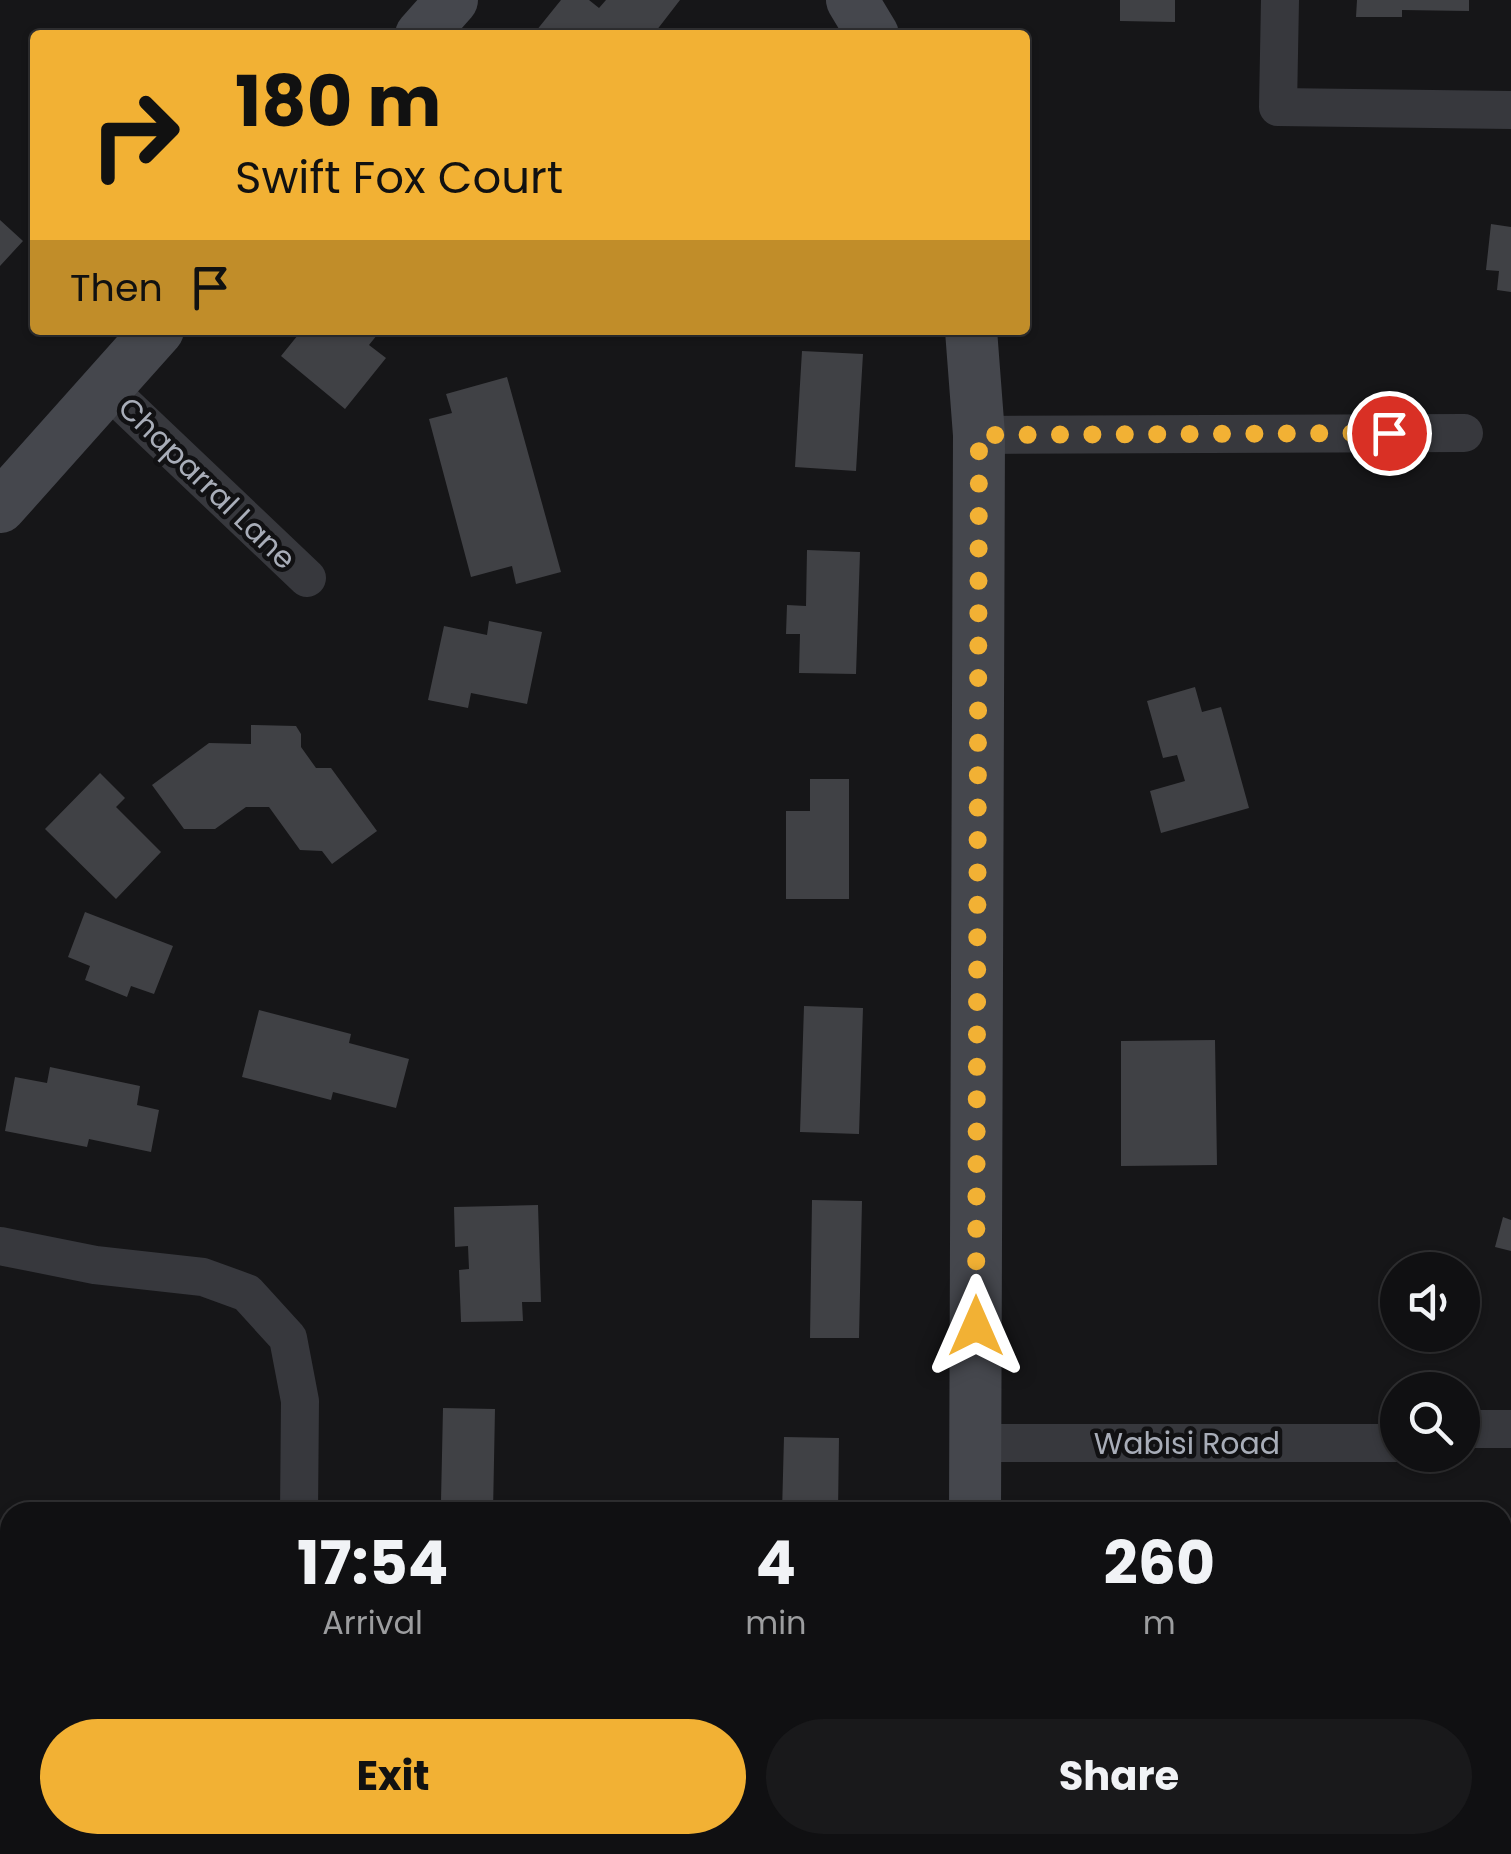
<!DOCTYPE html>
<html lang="en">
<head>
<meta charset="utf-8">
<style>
	:root { --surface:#101012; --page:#19191b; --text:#f1f3f6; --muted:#9c9d9f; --line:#303032; --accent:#f2b134 }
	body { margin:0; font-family:Poppins,sans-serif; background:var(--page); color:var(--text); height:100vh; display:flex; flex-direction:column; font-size:38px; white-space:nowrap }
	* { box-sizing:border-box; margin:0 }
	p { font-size:32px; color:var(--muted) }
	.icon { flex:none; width:55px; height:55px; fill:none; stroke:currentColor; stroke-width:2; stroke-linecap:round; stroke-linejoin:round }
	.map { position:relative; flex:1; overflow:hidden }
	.side { position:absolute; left:0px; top:1502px; width:1512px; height:352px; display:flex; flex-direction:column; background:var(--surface); border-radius:30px 30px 0 0; box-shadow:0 2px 8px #0004,0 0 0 2px var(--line) }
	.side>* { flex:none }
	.hud { position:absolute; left:30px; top:30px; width:1000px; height:305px; border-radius:10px; box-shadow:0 2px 8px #0004,0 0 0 2px var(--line); background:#f2b134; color:#111; overflow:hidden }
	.fabs { position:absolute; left:1380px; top:1252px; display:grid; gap:20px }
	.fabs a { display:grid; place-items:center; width:100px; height:100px; border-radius:50%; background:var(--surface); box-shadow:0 2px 8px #0004,0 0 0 2px var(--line); font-size:50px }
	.pin { position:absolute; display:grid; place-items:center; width:85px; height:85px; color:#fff; margin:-42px; border:5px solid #fff; border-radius:50%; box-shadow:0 2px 10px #0007 }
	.me { position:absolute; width:110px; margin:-55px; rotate:0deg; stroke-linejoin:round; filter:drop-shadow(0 0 8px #0008) }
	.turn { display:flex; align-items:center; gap:35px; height:210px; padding:0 40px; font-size:45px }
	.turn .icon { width:130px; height:130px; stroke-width:2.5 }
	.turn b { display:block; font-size:70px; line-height:85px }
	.then { display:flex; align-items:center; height:95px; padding:0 40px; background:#0003; gap:20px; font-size:38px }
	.eta { display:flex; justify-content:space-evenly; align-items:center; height:170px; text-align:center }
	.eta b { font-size:60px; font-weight:700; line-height:70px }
	.button { display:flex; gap:20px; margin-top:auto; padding:20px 40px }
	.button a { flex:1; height:115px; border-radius:60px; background:var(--accent); color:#111; font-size:40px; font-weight:700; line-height:115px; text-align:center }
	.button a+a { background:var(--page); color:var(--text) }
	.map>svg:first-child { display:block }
	.building { fill:#404145 }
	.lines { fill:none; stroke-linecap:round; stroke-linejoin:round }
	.street { stroke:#37383d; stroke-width:38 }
	.secondary { stroke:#45474d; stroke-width:52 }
	.route { stroke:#f2b134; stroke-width:18; stroke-dasharray:0 32.4 }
	.labels { text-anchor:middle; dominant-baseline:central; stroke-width:9; stroke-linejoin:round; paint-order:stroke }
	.street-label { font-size:30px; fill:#a8adb8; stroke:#111113 }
</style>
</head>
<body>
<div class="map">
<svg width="1511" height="1854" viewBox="0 0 1511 1854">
	<rect width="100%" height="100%" fill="#161618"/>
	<path class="building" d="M561 0H589L599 8 606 0H680L653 35H541L536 31Z
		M1120 0H1175V22L1120 21Z
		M1357 0H1469V11L1402 10V17H1356Z
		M0 220 23 241 0 266Z
		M1491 224 1511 227V292L1497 290 1499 271 1486 270Z
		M302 330H381L369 345 386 358 345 409 281 356Z
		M802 351 863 354 856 471 795 467Z
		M507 377 561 572 516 584 512 566 471 577 429 419 452 413 446 394Z
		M807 550 860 552 856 674 799 673 800 634H786L787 605 806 606Z
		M489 621 542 632 527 704 471 693 468 708 428 700 444 626 487 635Z
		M1195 687 1202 712 1221 707 1249 808 1161 833 1150 791 1185 781 1177 755 1163 758 1147 701Z
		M251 725 296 726 301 734V747L316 768H331L377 831 332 864 322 851 300 850 269 807H246L215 829H184L152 785 209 743 251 744Z
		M100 773 125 798 116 807 161 852 116 899 45 829Z
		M810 779H849V899H786V811H810Z
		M85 912 173 946 154 994 131 986 127 997 85 980 90 966 68 957Z
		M804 1006 863 1008 859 1134 800 1132Z
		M259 1010 351 1034 349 1043 409 1059 396 1108 333 1092 331 1100 242 1077Z
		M1215 1040 1217 1165 1121 1166V1041Z
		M50 1067 140 1086 137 1105 159 1110 151 1152 89 1139 87 1147 5 1131 15 1077 47 1083Z
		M812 1200 862 1201 859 1338H810Z
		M538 1205 541 1302H522L523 1321 461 1322 459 1270 469 1269 468 1246 455 1247 454 1207Z
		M1503 1217 1511 1220V1251L1495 1247Z
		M443 1408 495 1409 493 1512H408V1500L441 1501Z
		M784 1437 839 1438 838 1512H782Z
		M1502 1519H1511V1621H1502Z
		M1502 1807H1511V1854H1489V1845H1502Z
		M1064 1845H1124V1854H1064Z"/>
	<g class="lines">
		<path class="street" d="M1280 0 1278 107 1511 110
			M107 388 307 578
			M979 435 1464 433
			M0 1246 95 1265 203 1277 247 1293 288 1338 300 1401 299 1512
			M1462 1432 1467 1429H1511
			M976 1443H1398
			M297 1854V1845"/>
		<path class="secondary" d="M852 0 873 35
			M421 35 452 0
			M971 330 979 435 975 1512
			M0 507 158 330
			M971 1854 972 1845"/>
	</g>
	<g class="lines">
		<path class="route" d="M976 1326 979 435 1389 433"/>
	</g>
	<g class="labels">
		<g class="street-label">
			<text transform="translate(207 483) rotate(44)">Chaparral Lane</text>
			<text x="1187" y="1443">Wabisi Road</text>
		</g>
	</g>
</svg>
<div class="fabs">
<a><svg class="icon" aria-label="sound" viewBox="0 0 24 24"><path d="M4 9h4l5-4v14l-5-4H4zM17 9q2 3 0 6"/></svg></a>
<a><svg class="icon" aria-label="search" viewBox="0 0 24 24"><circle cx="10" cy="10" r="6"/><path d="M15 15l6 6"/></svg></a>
</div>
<div class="pin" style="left:1389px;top:433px;background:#d93025"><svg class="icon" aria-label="arrive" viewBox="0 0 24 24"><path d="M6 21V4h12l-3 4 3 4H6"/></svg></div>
<svg class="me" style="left:976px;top:1326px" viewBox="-20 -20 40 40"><path d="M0-17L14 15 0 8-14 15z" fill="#f2b134" stroke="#fff" stroke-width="4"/></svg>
<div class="hud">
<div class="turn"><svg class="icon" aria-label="right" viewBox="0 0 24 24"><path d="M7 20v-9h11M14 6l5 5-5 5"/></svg><div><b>180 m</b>Swift Fox Court</div></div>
<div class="then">Then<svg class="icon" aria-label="arrive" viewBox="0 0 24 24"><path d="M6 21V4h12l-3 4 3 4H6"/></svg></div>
</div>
<section class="side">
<div class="eta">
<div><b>17:54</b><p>Arrival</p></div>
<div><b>4</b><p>min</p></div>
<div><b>260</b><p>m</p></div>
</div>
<div class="button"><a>Exit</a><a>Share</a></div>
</section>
</div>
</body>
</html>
